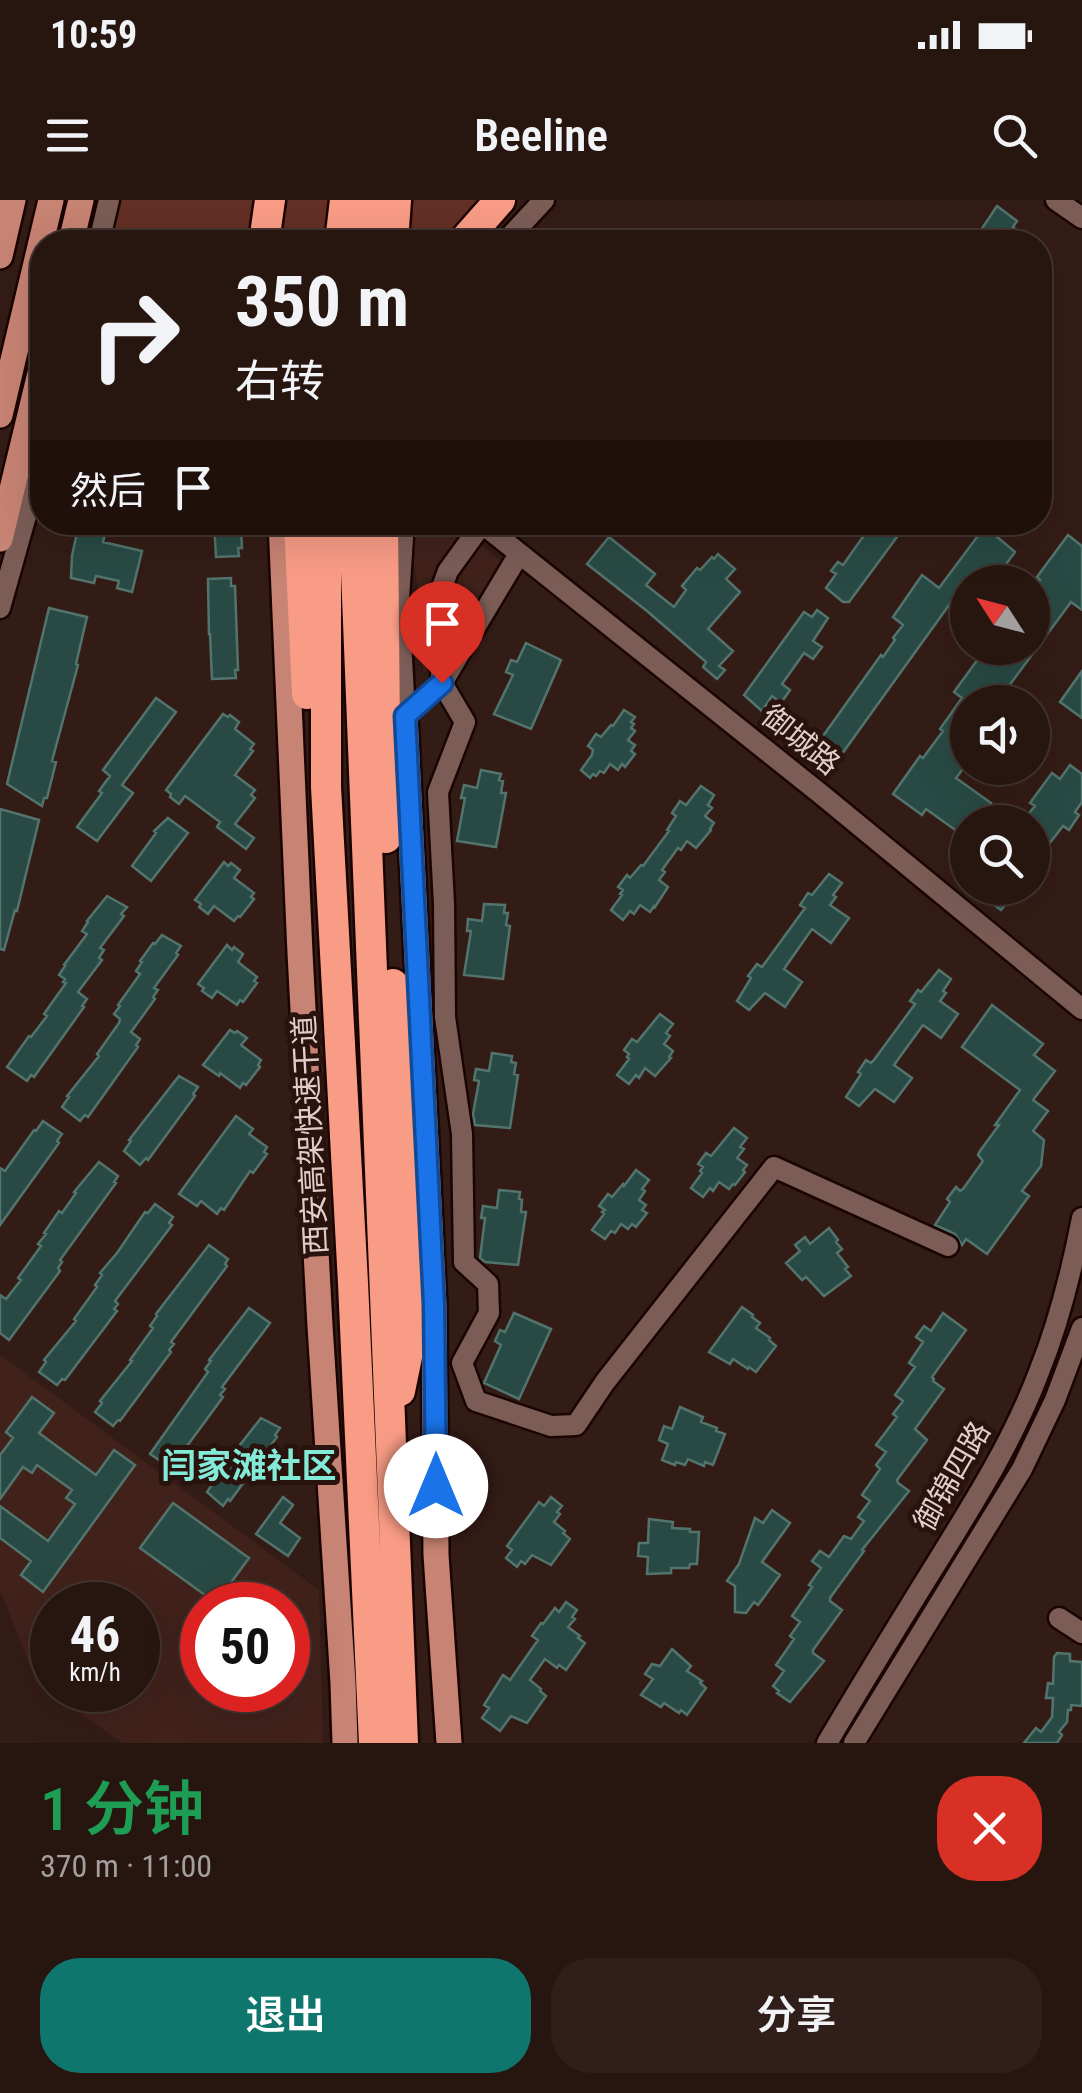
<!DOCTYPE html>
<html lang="zh">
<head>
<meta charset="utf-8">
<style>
	:root { --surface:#271510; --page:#2f1e19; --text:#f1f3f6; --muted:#a49f9f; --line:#433430; --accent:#0f766e }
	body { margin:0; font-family:"Roboto Condensed","Noto Sans SC",sans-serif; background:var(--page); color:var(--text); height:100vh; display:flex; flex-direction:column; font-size:38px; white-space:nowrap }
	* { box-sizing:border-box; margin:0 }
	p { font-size:32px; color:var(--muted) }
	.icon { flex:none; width:55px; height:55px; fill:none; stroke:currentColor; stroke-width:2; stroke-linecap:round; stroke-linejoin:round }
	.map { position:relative; height:1543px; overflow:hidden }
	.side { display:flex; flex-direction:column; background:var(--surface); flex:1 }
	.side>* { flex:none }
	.guide { position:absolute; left:30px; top:30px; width:1022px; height:305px; border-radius:40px; box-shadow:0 10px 40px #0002,0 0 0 2px var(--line); background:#271510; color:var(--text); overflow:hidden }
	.needle { width:65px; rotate:306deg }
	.tools { position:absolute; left:950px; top:365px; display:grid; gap:20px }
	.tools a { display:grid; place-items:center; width:100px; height:100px; border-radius:50%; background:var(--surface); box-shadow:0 10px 40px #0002,0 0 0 2px var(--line); font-size:50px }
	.speed { position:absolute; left:30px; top:1382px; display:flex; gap:20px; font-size:50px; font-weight:700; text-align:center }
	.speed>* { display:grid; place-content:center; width:130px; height:130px; border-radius:50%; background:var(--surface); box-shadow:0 10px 40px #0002,0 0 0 2px var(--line); line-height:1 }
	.speed small { font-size:25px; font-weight:400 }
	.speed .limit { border:15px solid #d22; background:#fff; color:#111 }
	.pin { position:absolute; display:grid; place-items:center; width:85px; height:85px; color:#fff; margin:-102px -42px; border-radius:50% 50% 50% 0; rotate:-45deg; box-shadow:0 0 10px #0007 }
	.pin .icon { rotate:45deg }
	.me { position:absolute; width:110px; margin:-55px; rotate:0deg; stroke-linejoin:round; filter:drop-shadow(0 0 8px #0008) }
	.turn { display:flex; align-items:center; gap:35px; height:210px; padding:0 40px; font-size:45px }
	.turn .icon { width:130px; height:130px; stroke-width:2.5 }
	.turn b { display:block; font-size:70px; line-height:85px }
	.then { display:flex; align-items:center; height:95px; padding:0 40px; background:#0003; gap:20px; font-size:38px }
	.round { display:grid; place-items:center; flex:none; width:105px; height:105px; border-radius:40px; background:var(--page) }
	.headline { display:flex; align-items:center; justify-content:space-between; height:170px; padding:0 40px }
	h1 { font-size:60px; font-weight:600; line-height:75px; color:#1e9e55 }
	.cta { display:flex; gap:20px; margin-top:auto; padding:20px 40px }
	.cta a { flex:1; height:115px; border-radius:40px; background:var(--accent); color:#fff; font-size:40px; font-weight:600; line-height:115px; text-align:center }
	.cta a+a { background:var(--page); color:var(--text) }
	.status { display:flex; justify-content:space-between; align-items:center; height:70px; padding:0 50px; background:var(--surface); direction:ltr }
	.status svg { height:28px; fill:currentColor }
	header { display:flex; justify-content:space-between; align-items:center; height:130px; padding:0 40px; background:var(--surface); font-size:45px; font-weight:600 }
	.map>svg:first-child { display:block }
	.built { fill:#41221b; fill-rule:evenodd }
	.green { fill:#642f24 }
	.building { fill:#294a44; stroke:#52746d; stroke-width:2.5 }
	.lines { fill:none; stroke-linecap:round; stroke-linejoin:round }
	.minor-casing { stroke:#1b0503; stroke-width:25 }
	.major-casing { stroke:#1b0503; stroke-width:30 }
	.highway-casing { stroke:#1b0503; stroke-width:35 }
	.minor { stroke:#7b5d56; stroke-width:20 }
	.major { stroke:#c78373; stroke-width:25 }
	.highway { stroke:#f99c86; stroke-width:30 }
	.route-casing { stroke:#114b97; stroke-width:25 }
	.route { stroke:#1a73e8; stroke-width:18 }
	.labels { text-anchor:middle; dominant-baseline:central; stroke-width:10; stroke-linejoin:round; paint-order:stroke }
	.street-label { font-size:30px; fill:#dfceca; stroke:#2a120d }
	.quarter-label { font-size:35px; font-weight:bold; fill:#84ead8; stroke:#2a120d }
</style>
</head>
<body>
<div class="status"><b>10:59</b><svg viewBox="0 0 49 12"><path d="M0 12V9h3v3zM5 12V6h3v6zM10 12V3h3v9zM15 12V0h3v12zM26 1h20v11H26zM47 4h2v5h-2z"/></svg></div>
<header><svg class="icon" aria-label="menu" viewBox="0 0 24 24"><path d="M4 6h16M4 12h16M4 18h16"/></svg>Beeline<svg class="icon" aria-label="search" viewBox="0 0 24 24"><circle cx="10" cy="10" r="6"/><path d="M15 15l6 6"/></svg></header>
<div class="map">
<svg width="1082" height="1543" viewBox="0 0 1082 1543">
	<rect width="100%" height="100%" fill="#341c16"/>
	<path class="built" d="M415 323H453L501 361 503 370 445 469 423 472 420 392 414 369 413 340Z
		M0 1155 319 1390 323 1543H122L36 1482 3 1396 0 1393ZM52 1405H138V1490H52ZM202 1405H288V1490H202Z"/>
	<path class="green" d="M121 0H500L463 42H119L112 36Z"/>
	<path class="building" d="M997 6 1017 21 1013 27 1015 29 1006 42H973Z
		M83 322H108L103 342 142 351 132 392 117 388 119 381 96 376 94 383 71 378 72 356 78 328 82 329Z
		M214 322H238V331H241L242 348H238L239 356 216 357Z
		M866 322H908L849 402H843L826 388 836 374 831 371 838 362 843 365 865 334 860 331Z
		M983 329 989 332 990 331 1015 352 993 382H968V391L962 387 834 565 813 550 881 455 883 457 895 440 893 438 903 425 893 417 922 375 939 388Z
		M1068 335 1082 346V410L1071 402 997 502H968V562L956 578 991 603 977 622H968V639L926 609 922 615 893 594 920 556 923 558 943 531 940 529 962 498 954 492 986 448H1032V390L1040 380 1037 377Z
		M609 337 655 374 646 385 674 407 686 390 682 386 697 368 700 370 712 357 714 359 718 354 735 369 726 379 740 392 708 429 733 451 719 466 725 470 717 479 703 467 706 462 647 411 587 364Z
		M231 378V386H235L238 470H235L236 478 212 479 210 434H209L208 379Z
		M49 408 87 417 76 464 78 465 52 561 56 562 47 598H44L42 606 7 584Z
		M817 410 828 418 813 441 822 447 813 459 804 453 782 484 790 490 781 503 772 496 762 511 744 495 804 412 812 417Z
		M526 443 561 460 531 529 494 514 513 475 506 472 511 460 517 462Z
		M1082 471V518L1060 502Z
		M156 498 176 512 122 585 133 593 97 641 77 627 102 593 99 591 110 576 103 570Z
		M624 510 635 517 631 522 634 524 631 528 635 531 628 540 635 545 631 551 635 554 625 567 622 564 618 570 610 564 604 573 600 571 596 576 593 574 590 578 581 570 592 555 593 550 588 546 596 534 601 537 611 525 613 526Z
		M223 514 228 517 230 515 239 522 235 529 254 544 250 549 253 551 235 575 255 590 251 595 255 598 235 624 254 638 246 649 217 627 220 622 185 596 179 604 170 597 171 594 166 590Z
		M1070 565 1082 574V602L1075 612 1079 615 1069 630 1063 626 1032 666V622H1022L1035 606 1030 603 1052 573 1060 579Z
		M481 570 501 574 499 580 503 581 501 593H506L496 647 457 641 465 598H461L464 585 477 588Z
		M701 586 714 595 708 605 712 608 705 616 714 623 710 629 711 630 696 648 687 641 681 650 678 648 662 670 665 672 659 680 668 687 655 707 654 706 650 712 640 705 634 714 630 711 623 720 611 710 622 695 620 694 623 690 618 687 627 675 630 678 641 665 643 666 669 631 667 630 676 616 672 613 680 601 686 605Z
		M0 609 39 620 17 711 15 710 4 750 0 749Z
		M168 618 188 633 151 681 132 666 156 633 154 631Z
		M224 662 228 666 231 663 240 670 234 678 254 693 251 697 254 699 240 717 238 716 234 721 214 706 208 714 199 707 201 704 195 700Z
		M829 674 842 683 833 695 836 697 830 705 849 718 831 743 812 729 784 769 802 782 785 807 765 793 749 810 737 801 751 778 748 776 757 764 762 767 805 708 800 705 808 693 812 695Z
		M970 688H1017L1001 710Z
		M107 696 127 707 121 714 124 716 100 748 104 750 99 758 102 760 78 792 87 799 82 806 84 807 34 877 31 875 27 881 7 867 29 836 31 837 47 816 44 814 66 783 63 782 65 779 59 775 65 766 64 765 87 734 82 731 88 722 87 721Z
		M484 704 505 705 504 713H508L506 725 510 726 503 779 464 775 471 731H467L468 719 482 721Z
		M162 735 181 746 176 753 178 755 154 788 158 790 153 797 155 799 131 832 140 839 136 845 138 847 88 917 85 915 80 921 62 907 69 897 67 896 99 856 97 854 119 823 120 819 114 814 120 806 118 805 140 774 136 771 142 762 140 761 153 743 155 744Z
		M227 745 232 750 234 747 243 754 238 762 257 777 254 781 257 783 243 802 240 800 237 805 217 791 212 798 202 791 204 788 198 784Z
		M939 770 951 779 943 791 946 793 940 801 958 814 941 838 923 825 894 865 912 878 894 902 875 889 859 906 846 897 861 874 858 872 866 860 871 863 874 860 915 804 910 801 918 790 921 792Z
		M992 805 1043 844 1034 855 1055 871 1033 900 1048 911 1033 931 1044 940 1041 966 1022 991 1029 996 987 1054 966 1039 962 1045 955 1034 935 1025 950 1002 947 999 956 987 960 991 963 989 983 961 978 955 980 951 999 925H995L1020 890 962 847Z
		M660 814 673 824 666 833 670 836 664 844 673 851 669 857 671 858 655 876 645 868 639 878 636 875 629 884 617 875 629 859 627 857 629 854 624 850 632 839 637 842Z
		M230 830 235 833 237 831 247 838 241 845 261 860 258 865 260 867 246 885 243 883 240 888 220 873 219 876 203 865Z
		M492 853 512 856 511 862 516 863 514 874 518 875 510 928 475 925 473 914 479 881 474 880 476 869 489 871Z
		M179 876 198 887 193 894 195 896 148 960 146 958 140 965 124 951 131 941 129 940Z
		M236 916 253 929 249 934 267 947 264 952 267 954 253 973 250 971 224 1010 221 1008 217 1014 201 1001 197 1006 179 994Z
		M43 921 62 934 57 941 59 943 0 1025V968L5 971 34 930 36 931Z
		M734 928 747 938 740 947 744 949 737 958 747 965 743 970 745 972 735 985 733 984 729 989 719 982 713 991 710 988 703 997 691 988 702 973 700 971 703 967 698 964 706 953 711 956Z
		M99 962 118 976 114 982 116 983 60 1060 62 1062 58 1068 60 1071 9 1140 0 1133V1095L6 1099 21 1080 18 1078 41 1046 38 1044 46 1034 44 1033 59 1011 62 1013 76 993 74 992Z
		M636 970 649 980 642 989 645 991 639 1000 646 1005 642 1010 647 1013 636 1027 632 1024 628 1029 621 1024 615 1033 611 1031 605 1039 592 1030 604 1014 602 1012 605 1010 599 1006 608 994 612 997 623 984 624 986Z
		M499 990 520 992 519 999 522 1000 521 1012H526L518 1065 485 1062 480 1058 485 1018H481L483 1006 497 1008Z
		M155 1004 173 1017 169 1023 172 1025 115 1101 118 1104 114 1109 117 1111 65 1180 62 1179 57 1185 39 1172 46 1162 44 1160 76 1121 74 1119 97 1087 95 1085 102 1075 100 1073 117 1053 145 1012 148 1013Z
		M829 1028 838 1040 836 1042 842 1049 837 1053 848 1067 845 1069 851 1076 824 1096 806 1077 802 1080 786 1063 800 1051 795 1045 805 1037 810 1044Z
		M209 1045 228 1059 225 1064 227 1066 171 1142 174 1144 169 1150 171 1152 120 1221 118 1220 113 1226 95 1212 102 1203 100 1201 132 1161 130 1160 153 1128 150 1126 157 1116 156 1114Z
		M742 1107 753 1115 752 1117 760 1123 756 1128 770 1138 769 1140 776 1146 756 1172 749 1167 748 1169 733 1159 730 1164 709 1152Z
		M249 1108 270 1123 222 1187 225 1189 220 1195 223 1197 176 1261 173 1259 168 1266 150 1254 208 1172 205 1169 211 1161 209 1160Z
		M514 1113 551 1129 519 1199 484 1183 501 1145 495 1141 500 1130 505 1132Z
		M943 1113 966 1130 932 1177 934 1179 933 1181 944 1189 915 1229 927 1240 897 1280 898 1283 909 1291 862 1350 864 1351 830 1398V1401L842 1410 813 1450V1453L824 1461 790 1502 777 1493 779 1491 773 1486 784 1471 776 1465 794 1439 790 1436 800 1422 792 1416 812 1387 809 1385 821 1368 812 1361 820 1351 829 1357 844 1336 851 1339 864 1321 858 1317 870 1301 862 1295 880 1269 876 1265 886 1252 876 1245 897 1217 893 1214 903 1201 895 1195 915 1167 909 1163 923 1142 916 1137 924 1126 931 1131Z
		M32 1197 54 1213 39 1233 96 1275 114 1250 135 1265 43 1392 21 1375 31 1361 0 1338V1306L48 1341 75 1304 66 1298 72 1290 37 1265 32 1273 23 1267 0 1299V1255L13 1238 6 1232Z
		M680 1207 703 1217 701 1222 717 1228 716 1231 725 1234 713 1265 705 1262 704 1266 688 1259 685 1265 676 1262 675 1265 662 1260 668 1244 659 1240 664 1226 672 1229Z
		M261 1218 280 1228 275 1235 277 1237 230 1301 228 1299 223 1306 207 1292 213 1283 211 1282Z
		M283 1297 293 1305 280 1323 300 1338 288 1356 256 1334Z
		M551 1297 562 1306 557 1312 560 1314 554 1322 565 1331 563 1333 570 1339 551 1365 532 1355 525 1364 521 1361 517 1367 506 1358 512 1350 507 1346 539 1302 544 1306Z
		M173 1303 249 1358 216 1403 140 1348Z
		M772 1310 790 1323 762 1362 780 1375 758 1405 754 1402 746 1413 735 1412V1386L727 1381 739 1364 755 1318 763 1323Z
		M649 1319 673 1322 672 1328 690 1329V1332H699L697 1364H690L689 1368H671V1373L647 1374 648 1357 638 1356 639 1343H648Z
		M566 1402 577 1410 572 1417 575 1419 568 1427 580 1436 578 1438 585 1443 566 1470 559 1465 557 1468 545 1459 530 1480 541 1489 540 1491 546 1496 527 1523 511 1516 500 1531 482 1518 489 1508 484 1505 503 1475 510 1480 538 1440 532 1436 541 1423 543 1424 555 1408 559 1412Z
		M672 1449 691 1466 687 1471 702 1481 700 1483 706 1488 687 1515 681 1510 679 1513 664 1503 661 1507 641 1495 653 1479 645 1474 652 1464 660 1466Z
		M1057 1453 1070 1454V1461L1082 1462V1506L1071 1505V1510H1068L1067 1522 1059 1532 1062 1535 1057 1543H1024L1036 1528 1041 1532 1052 1517 1053 1498H1046L1048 1483 1053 1484 1054 1457Z"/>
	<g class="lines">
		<defs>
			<path id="minor" d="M1056 0 1082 18
				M99 42 109 0
				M505 42 544 0
				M404 322 399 399 405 516
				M480 322 822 595 1082 809
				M482 324 448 371 435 406 442 483 465 522 438 592 444 704 445 817 462 934 464 1062 488 1084 489 1113 462 1163 476 1201 551 1226 576 1225 605 1182 774 967 948 1046
				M0 408 42 259
				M405 516 442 483 519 354
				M1059 1418 1082 1433
				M827 1543C862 1484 898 1425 934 1367 973 1304 1013 1241 1039 1172 1059 1122 1072 1070 1082 1018
				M854 1543 1022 1269 1055 1200 1082 1128"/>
			<path id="major" d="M71 42 81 0
				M0 56 13 0
				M0 215 51 0
				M281 322 300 753 320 1126 343 1483 345 1543
				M0 339 42 165
				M405 516 434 1105 436 1355 449 1543"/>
			<path id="highway" d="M264 42 270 0
				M340 42 345 0
				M363 42 368 0
				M393 42 396 0
				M463 42 500 0
				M299 322 307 494
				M326 322V587L353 1083 374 1543
				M354 322 403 1543
				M383 322 386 638
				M393 784 412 1132 400 1191"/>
		</defs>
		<use href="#minor" class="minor-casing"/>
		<use href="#major" class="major-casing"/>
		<use href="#highway" class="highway-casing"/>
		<use href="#minor" class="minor"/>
		<use href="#major" class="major"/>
		<use href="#highway" class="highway"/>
	</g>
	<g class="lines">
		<defs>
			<path id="route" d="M436 1286 434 1105 405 516 442 483"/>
		</defs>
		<use href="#route" class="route-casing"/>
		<use href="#route" class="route"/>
	</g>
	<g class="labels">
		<g class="street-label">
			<text transform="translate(801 540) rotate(39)">御城路</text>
			<text transform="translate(310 935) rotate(-93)">西安高架快速干道</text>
			<text transform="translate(952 1276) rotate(-60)">御锦四路</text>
		</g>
		<g class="quarter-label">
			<text x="249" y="1266">闫家滩社区</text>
		</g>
	</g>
</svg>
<div class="tools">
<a><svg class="needle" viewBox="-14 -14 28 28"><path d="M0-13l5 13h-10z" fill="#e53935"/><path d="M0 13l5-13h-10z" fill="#a49f9f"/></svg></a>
<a><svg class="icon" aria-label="sound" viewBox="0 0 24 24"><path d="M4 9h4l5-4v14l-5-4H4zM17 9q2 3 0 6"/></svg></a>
<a><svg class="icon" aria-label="search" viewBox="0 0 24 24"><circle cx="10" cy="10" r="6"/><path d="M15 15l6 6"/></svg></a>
</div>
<div class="speed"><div>46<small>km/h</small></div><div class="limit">50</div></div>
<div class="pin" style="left:442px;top:483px;background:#d93025"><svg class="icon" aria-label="arrive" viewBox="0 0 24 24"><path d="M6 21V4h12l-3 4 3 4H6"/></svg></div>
<svg class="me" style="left:436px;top:1286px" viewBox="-20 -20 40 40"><circle r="19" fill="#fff"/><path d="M0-13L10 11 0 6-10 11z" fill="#1a73e8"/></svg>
<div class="guide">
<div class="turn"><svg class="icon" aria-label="right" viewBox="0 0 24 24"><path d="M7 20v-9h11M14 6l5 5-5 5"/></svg><div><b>350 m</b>右转</div></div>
<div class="then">然后<svg class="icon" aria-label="arrive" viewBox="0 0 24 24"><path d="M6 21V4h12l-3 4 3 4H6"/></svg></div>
</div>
</div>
<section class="side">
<div class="headline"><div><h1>1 分钟</h1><p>370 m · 11:00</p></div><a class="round" style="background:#d93025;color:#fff"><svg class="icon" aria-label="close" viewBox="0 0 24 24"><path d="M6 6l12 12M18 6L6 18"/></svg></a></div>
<div class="cta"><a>退出</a><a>分享</a></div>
</section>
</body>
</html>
